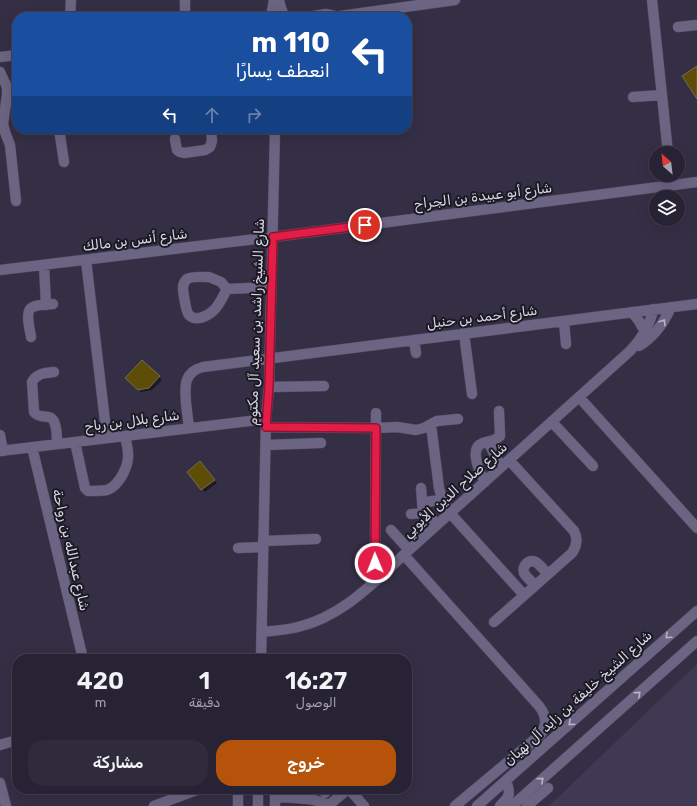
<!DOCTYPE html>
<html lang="ar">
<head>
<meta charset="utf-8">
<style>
	:root { --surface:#272334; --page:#2f2b3c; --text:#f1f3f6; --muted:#a4a4ac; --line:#43404f; --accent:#b45309 }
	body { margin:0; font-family:Rubik,"Noto Sans Arabic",sans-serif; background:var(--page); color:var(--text); direction:rtl; height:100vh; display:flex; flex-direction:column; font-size:15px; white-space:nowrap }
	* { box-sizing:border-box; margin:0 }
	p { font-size:13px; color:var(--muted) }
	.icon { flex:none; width:22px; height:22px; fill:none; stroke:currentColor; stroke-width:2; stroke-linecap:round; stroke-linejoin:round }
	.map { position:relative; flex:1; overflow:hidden; direction:ltr }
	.sheet { position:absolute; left:12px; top:654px; width:400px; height:140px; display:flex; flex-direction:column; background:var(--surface); border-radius:16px; box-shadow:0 4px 16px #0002,0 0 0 1px var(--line); direction:rtl }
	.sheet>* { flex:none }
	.banner { position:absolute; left:12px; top:12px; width:400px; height:122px; border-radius:16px; box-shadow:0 4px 16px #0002,0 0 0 1px var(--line); direction:rtl; background:#1a4fa0; color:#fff; overflow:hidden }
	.needle { width:26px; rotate:332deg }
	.fabs { position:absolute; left:649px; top:146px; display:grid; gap:8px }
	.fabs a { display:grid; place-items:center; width:36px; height:36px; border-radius:50%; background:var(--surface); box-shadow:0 4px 16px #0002,0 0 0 1px var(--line); font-size:20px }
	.pin { position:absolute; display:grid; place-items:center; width:34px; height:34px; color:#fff; margin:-17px; border:2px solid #fff; border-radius:50%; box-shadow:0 1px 4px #0007 }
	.me { position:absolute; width:44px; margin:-22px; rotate:359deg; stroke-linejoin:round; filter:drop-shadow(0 0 3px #0008) }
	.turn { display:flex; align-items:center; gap:14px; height:84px; padding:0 16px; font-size:18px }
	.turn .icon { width:52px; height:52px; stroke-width:2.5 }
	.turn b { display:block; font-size:28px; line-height:34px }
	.lanes { display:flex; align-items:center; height:38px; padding:0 16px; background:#0003; justify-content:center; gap:20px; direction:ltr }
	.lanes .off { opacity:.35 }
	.eta { display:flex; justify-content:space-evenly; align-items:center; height:68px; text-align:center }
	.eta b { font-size:24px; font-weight:600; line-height:28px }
	.button { display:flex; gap:8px; margin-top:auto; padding:8px 16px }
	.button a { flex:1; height:46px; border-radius:16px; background:var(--accent); color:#fff; font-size:16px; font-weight:600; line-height:46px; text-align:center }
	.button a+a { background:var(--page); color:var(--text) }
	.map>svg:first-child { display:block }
	.built { fill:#3f3954 }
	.shadow { fill:#0007 }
	.building { fill:#5e4d06; stroke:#746d54 }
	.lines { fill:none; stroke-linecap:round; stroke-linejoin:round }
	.minor-casing { stroke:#524d62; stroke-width:11 }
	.minor { stroke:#6b6583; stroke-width:10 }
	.oneway { stroke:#b7b4c7 }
	.route-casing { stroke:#92132f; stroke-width:10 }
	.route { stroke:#e11d48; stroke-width:7 }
	.labels { text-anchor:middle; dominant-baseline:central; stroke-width:4; stroke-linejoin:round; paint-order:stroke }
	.street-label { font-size:14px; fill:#d8d6e4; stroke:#1b1923 }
</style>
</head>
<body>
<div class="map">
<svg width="697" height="806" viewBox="0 0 697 806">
	<rect width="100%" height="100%" fill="#342f45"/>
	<path class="built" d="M697 664V806H549Z"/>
	<path class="shadow" d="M142 361 162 380 152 390 141 392 126 378Z
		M203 465 217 483 205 492 188 472Z"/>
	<path class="building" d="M697 66V99L682 76Z
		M142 360 160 376 149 388 138 390 125 378Z
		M200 461 215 480 201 490 187 472Z"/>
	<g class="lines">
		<defs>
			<path id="minor" d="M185 0V17
				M279 0 281 8 284 16
				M652 0 668 153
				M271 16 274 0
				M70 17 71 0
				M309 17 326 14 335 16
				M333 17 455 0
				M678 27 697 25
				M0 57 17 55
				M0 72 7 87V95L3 124 5 132 10 145 16 201
				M633 97 662 95
				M59 129 64 162
				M175 139 177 150 180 152 184 153 205 150 210 147 212 141 211 129
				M670 175 671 185
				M86 260 107 438
				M44 265 46 305
				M0 270 273 237 697 182
				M209 277 221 282 227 289C223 296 220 304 214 310 208 316 196 322 189 315 186 312 183 292 183 287 183 285 185 281 187 279 192 276 203 277 209 277Z
				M227 289 271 287
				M632 312 639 321 645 332
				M564 321 566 344
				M464 333 472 394
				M31 337C30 329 24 310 33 307 39 304 47 305 53 304
				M414 340 416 353
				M639 346C654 337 664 323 671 307
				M54 372C45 373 37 373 32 382L34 412C40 421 51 411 55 424 57 430 57 438 57 444
				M269 387 324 386
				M579 397 697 528
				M376 413 375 558 376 568 379 578
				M552 422 593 466
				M431 425 439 488 441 495 450 513 524 595
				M266 427 376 428 397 427 416 430 424 428 437 421 458 419
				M189 428C188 420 187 411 186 403 185 387 183 372 203 367L697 304
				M0 435 3 451
				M75 442 85 488 88 491C94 491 101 491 107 490 119 486 129 466 128 454 128 448 126 441 125 436
				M488 442 501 467
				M266 445 321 443
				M32 447 83 659
				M0 451 266 419
				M485 482C480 473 468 448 483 443 489 441 495 441 500 436L499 411
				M421 488 423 513
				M422 503 443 499
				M411 514C427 513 427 511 437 525
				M391 530 409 550
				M263 541 316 539
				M238 548 263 547
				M404 555 539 706C547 716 547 726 540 735L455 806
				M535 585C532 582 526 577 524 573 522 565 529 559 536 562 540 565 544 570 548 574
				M494 622 572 553C577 546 578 539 574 531L509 460
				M262 632C274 631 286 630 298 627 344 616 376 580 409 550L630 351C642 339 649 326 654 309
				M261 659 266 419 269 387 275 129
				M0 745 17 740
				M0 783 6 806
				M275 789V806
				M322 789 325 793
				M349 789 364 806
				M275 797C292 798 315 797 330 806
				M329 805 348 789
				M154 806 199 789
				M238 806V789
				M258 806V789
				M477 806 697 611
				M500 806C510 796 511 794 506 781
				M512 806 697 641
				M527 806 548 788"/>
		</defs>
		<use href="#minor" class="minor-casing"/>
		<use href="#minor" class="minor"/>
	</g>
	<defs><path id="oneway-chevron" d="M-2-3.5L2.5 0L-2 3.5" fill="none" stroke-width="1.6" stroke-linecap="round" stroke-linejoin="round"/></defs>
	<g class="oneway">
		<use href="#oneway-chevron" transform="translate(663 322) rotate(-57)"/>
		<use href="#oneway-chevron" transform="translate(668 636) rotate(138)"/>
		<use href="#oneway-chevron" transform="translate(638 694) rotate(-42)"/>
		<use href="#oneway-chevron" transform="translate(571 723) rotate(138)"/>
		<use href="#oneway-chevron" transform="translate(541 780) rotate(-42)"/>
	</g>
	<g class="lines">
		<defs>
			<path id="route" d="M365 225 273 237 269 386 266 427 376 428 375 563"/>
		</defs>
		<use href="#route" class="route-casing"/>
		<use href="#route" class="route"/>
	</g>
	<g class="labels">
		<g class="street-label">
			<text transform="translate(483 196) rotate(-7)">شارع أبو عبيدة بن الجراح</text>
			<text transform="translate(135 240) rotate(-7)">شارع أنس بن مالك</text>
			<text transform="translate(482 317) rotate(-7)">شارع أحمد بن حنبل</text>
			<text transform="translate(256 322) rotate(-88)">شارع الشيخ راشد بن سعيد آل مكتوم</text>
			<text transform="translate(132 421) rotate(-7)">شارع بلال بن رباح</text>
			<text transform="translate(455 490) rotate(-42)">شارع صلاح الدين الأيوبي</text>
			<text transform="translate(71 550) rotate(77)">شارع عبدالله بن رواحة</text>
			<text transform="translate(578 698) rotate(-42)">شارع الشيخ خليفة بن زايد آل نهيان</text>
		</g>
	</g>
</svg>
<div class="fabs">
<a><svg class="needle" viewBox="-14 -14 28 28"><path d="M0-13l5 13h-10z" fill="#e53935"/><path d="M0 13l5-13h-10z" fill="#a4a4ac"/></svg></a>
<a><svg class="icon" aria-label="layers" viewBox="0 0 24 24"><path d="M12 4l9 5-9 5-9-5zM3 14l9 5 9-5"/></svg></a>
</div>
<div class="pin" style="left:365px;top:225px;background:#d93025"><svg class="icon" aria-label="arrive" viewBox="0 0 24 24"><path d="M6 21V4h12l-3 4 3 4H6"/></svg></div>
<svg class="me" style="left:375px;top:563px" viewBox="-20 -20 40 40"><circle r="17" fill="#e11d48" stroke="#fff" stroke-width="3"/><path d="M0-11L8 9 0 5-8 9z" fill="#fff"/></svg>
<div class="banner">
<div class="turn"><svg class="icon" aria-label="left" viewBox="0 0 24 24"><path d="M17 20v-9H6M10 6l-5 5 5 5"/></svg><div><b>110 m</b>انعطف يسارًا</div></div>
<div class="lanes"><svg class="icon" aria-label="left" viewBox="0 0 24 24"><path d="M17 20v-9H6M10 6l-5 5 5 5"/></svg><svg class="icon off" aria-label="ahead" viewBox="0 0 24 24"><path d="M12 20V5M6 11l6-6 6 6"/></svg><svg class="icon off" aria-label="right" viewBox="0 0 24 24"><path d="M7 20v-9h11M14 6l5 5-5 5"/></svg></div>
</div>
<section class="sheet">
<div class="eta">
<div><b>16:27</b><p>الوصول</p></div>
<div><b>1</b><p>دقيقة</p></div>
<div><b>420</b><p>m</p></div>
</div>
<div class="button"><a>خروج</a><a>مشاركة</a></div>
</section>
</div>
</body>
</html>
